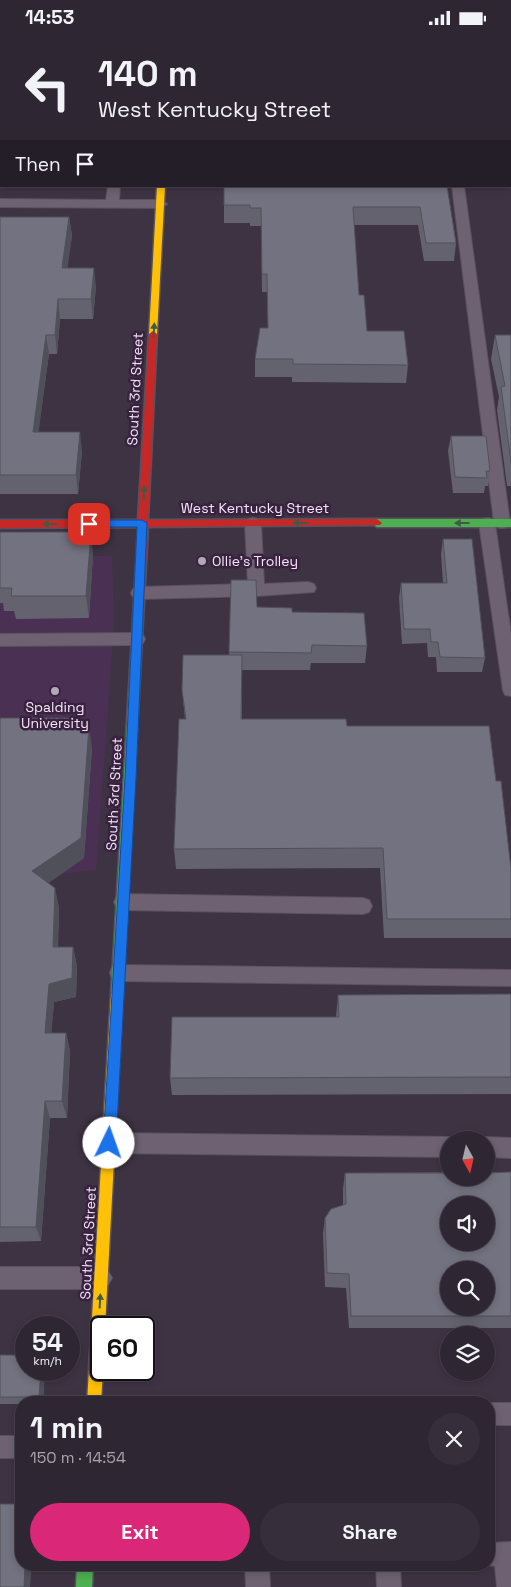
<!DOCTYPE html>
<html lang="en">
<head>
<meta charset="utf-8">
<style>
	:root { --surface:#2e2632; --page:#362e3a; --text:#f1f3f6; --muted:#a7a5ac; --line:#49434d; --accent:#db2777 }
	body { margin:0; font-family:"Space Grotesk",sans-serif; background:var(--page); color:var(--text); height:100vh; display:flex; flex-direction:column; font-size:19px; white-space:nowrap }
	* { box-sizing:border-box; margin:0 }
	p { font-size:16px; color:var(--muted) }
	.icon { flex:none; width:28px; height:28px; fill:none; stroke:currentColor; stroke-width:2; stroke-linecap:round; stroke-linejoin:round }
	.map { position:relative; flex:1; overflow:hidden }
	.panel { position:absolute; left:15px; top:1361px; width:480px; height:175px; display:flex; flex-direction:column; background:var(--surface); border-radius:20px; box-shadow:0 2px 8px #0003,0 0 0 1px var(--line) }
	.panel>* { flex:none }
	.hud { position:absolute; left:0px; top:0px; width:511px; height:152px; box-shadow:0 2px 8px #0003,0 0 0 1px var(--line); background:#2e2632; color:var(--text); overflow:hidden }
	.needle { width:32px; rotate:172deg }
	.fabs { position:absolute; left:440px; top:1096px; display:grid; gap:10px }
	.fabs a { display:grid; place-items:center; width:55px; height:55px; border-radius:50%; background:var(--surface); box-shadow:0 2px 8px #0003,0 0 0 1px var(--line); font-size:25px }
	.speed { position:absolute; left:15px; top:1281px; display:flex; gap:10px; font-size:25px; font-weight:700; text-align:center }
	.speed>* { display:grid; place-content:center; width:65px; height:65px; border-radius:50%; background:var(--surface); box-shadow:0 2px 8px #0003,0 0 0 1px var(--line); line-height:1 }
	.speed small { font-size:12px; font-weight:400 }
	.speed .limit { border:2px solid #111; border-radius:8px; background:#fff; color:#111 }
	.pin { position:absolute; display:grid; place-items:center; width:42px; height:42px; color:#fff; margin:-21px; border-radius:10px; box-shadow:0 2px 8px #0006 }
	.me { position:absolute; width:55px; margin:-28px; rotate:3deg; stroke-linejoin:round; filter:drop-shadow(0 0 4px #0008) }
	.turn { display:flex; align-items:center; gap:18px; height:105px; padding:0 15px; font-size:22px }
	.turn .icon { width:65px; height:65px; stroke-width:2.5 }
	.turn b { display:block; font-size:35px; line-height:42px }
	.then { display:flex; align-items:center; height:48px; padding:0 15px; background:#0003; gap:10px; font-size:19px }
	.round { display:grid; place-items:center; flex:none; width:52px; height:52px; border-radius:26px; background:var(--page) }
	.summary { display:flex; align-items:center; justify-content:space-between; height:85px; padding:0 15px }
	h1 { font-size:30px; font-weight:800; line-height:38px }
	.button { display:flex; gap:10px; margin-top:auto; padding:10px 15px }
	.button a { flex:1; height:58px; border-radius:30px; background:var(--accent); color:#fff; font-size:20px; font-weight:800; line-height:58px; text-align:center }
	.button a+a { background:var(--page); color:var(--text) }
	.status { display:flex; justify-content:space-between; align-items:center; height:35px; padding:0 25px; background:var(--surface); direction:ltr }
	.status svg { height:14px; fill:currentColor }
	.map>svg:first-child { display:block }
	.built { fill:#4a3153 }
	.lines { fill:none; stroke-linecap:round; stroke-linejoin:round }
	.lane-casing { stroke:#5a515e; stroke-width:2 }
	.fast-casing { stroke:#5a515e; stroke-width:3 }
	.slow-casing { stroke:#5a515e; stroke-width:3 }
	.jam-casing { stroke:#5a515e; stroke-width:3 }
	.lane { fill:#6e6272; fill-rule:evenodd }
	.fast { fill:#4caf50; fill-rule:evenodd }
	.slow { fill:#ffc107; fill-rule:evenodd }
	.jam { fill:#c62828; fill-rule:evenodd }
	.wall { fill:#63626e }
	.shaded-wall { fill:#50505a }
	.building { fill:#737280; stroke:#50505a; fill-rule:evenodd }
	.oneway { fill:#405a46 }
	.route { fill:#1a73e8; stroke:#114b97 }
	.poi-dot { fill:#b4a7b9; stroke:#38223f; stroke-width:2 }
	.labels { text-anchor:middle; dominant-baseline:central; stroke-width:5; stroke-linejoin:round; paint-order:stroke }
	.street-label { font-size:14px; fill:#f4e5f8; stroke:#38223f }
	.poi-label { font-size:14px; fill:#f4e5f8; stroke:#38223f; text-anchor:start }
</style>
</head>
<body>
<div class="status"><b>14:53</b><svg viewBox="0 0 49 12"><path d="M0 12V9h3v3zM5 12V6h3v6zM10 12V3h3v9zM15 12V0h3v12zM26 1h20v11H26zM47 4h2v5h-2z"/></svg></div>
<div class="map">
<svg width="511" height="1552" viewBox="0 0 511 1552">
	<rect width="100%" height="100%" fill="#3e3343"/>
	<path class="built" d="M0 521H112L114 591 96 835 50 840 43 887 0 831Z"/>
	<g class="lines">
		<defs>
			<path id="lane" d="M440 0H452L453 1H441Z
				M108 151H120L119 165H161L167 169 161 173 0 172V164L106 165Z
				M452 151H464L510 488 507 492 502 493 497 492 495 489 511 599V661L505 660 503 655 479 488 482 484 487 483 492 484 494 487Z
				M253 483 258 484 261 488 264 549 308 547 314 549 316 553 314 557 256 561 139 564 133 562 131 558 133 554 139 552 248 549 245 488 248 484Z
				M137 598 143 600 145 604 143 608 137 610 0 611V599Z
				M123 859 363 863 369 865 372 871 369 877 363 879 123 875 117 873 114 867 117 861Z
				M119 930 511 935V951L119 946 112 944 110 938 112 932Z
				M109 1098 449 1102 456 1105H449V1122L109 1118 102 1115 99 1108 102 1101Z
				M486 1102 511 1103V1123L486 1122V1105H479Z
				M0 1232H101L108 1236 112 1243 108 1250 101 1254H0Z
				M489 1368H511V1390H489Z
				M0 1401H21V1423H0Z
				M511 1507V1552H497L495 1531 485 1530H489V1508Z
				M245 1530H269L270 1552H246Z
				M376 1530H400L401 1552H377Z"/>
			<path id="fast" d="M165 0H173V1H166Z
				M510 49H511V53H510Z
				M377 484H511V492H377L372 488Z
				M138 580 143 584 123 960 121 964 117 965 113 964 111 960 133 584Z
				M77 1530H93L92 1552H76Z"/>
			<path id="slow" d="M0 51H1V55H0Z
				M157 151H165L157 299 153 302 149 299Z
				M117 955 121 956 123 960 105 1292H101V1335H103L101 1368H87L111 960 113 956Z"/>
			<path id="jam" d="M153 296 157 299 148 485 377 484 382 488 380 490 148 492 143 584 138 588 133 584 138 492 0 493V485H138L149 299Z"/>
		</defs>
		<use href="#lane" class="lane-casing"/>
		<use href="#fast" class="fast-casing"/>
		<use href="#slow" class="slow-casing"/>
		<use href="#jam" class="jam-casing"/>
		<use href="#lane" class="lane"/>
		<use href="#fast" class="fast"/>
		<use href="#slow" class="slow"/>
		<use href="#jam" class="jam"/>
	</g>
	<path class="wall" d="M0 0H105L104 1H1V32H0Z
		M457 0H511V32H510V1H458Z
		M447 151 456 208 454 226H424L418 190H354L359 260 367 296 408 330 406 348 292 347V342H255V324L268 293 267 257H262L261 191H250V188H224V170Z
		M0 182H69L72 201 67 233 96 252 93 284H60L57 319H49L38 397 82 416 78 459H0Z
		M495 300H511V451H507L497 375 499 362 491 324Z
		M451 401 490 436 488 451H485L484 458H453L448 416Z
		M0 497 93 520 89 583 16 584 14 576H4L3 568H0Z
		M443 504 485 623 482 637H437L436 622H428L427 608 402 609 399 563 401 548H443L441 519Z
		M231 545 257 572 292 577 367 611 365 628H311L310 635H242V684L347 691 496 746 511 834V903H384L380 833 176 834 174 814 185 684 182 655 229 620Z
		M0 683 92 713 84 823 48 848 59 872 58 912H73L77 931 76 962 54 967 51 998H66L70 1016 67 1083H50L41 1206 0 1207Z
		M511 959V1059L172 1060 170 1043 336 982 338 960Z
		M511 1137V1293H349L346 1253 325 1252 323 1198 325 1183 343 1170V1154L345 1138Z
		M0 1320 26 1335H45L43 1368H21V1369H0Z"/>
	<path class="shaded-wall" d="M94 0H105L104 1H94Z
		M69 182 72 201 65 252 62 233Z
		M94 233 96 252 93 284 91 264Z
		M58 264 60 284 57 319 55 300Z
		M46 300 49 319 36 417 33 397Z
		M80 397 82 416 78 459 76 440Z
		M91 497 93 520 89 583 86 561Z
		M89 691 92 713 84 823 37 856 32 836Z
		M55 853 59 872 57 931 53 912Z
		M73 912 77 931 76 962 54 967 50 1016 45 998 49 949Z
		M66 998 70 1016 67 1083 62 1066Z
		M45 1066 50 1083 41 1206 36 1192Z
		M41 1335H45L43 1368H42L39 1362Z
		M25 1530H32L30 1552H24Z"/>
	<path class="building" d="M0 0H94V1H1V10H0Z
		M241 0H345V1H241Z
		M462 0H511V13H510V1H463Z
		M224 151H447L456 208H426L420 172H353L359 260H364L367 296H404L408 330 293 329V324H255L260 293H268L267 239H262L261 173H250V170H224Z
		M0 182H69L62 233H94L91 264H58L55 300H46L33 397H80L76 440H0Z
		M495 300H511V427L501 352 505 351Z
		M451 401H486L490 436H486L487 443 455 442Z
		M0 497H91L86 561H11L12 553H0Z
		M443 504H472L485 623 440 622 438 607H431L430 594H404L401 548H447Z
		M231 545H256L257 572 292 573V577L364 578 367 611 312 610 311 618 229 617Z
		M183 620H242L241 684H346L347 691H489L496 746H501L511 834V884H387L383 813 174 814 179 684H186L182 655Z
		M0 683H78L89 691 81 803 32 836 55 853 53 912H73L72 943 49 949 45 998H66L62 1066H45L36 1192H0Z
		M511 959V1042L170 1043 172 982H339L338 960Z
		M511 1137V1281H351L349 1239 327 1238 325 1183 331 1174 346 1169 345 1138H449V1142H486V1138ZM449 1170H486V1208H449ZM449 1235H486V1272H449Z
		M0 1320H26V1335H41L39 1362H0Z
		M0 1469H21V1530H25L24 1552H0Z"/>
	<defs><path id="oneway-solid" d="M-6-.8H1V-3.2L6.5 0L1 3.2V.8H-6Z" transform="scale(1.25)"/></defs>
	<g class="oneway">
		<use href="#oneway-solid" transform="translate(154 295) rotate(-87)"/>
		<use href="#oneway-solid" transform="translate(144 458) rotate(-87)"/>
		<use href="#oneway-solid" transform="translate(300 488) rotate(180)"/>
		<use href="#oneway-solid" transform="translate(462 488) rotate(180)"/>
		<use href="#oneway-solid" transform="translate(50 489) rotate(180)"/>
		<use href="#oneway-solid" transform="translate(100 1266) rotate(-87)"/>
	</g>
	<path class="route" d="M89 485H142L147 488 136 743 116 1108 114 1113 109 1114 105 1113 103 1108 125 743 137 492H89L84 489Z"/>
	<g class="poi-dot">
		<circle cx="202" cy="526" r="5"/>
		<circle cx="55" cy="656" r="5"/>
	</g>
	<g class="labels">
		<g class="street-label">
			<text transform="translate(135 354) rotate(-87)">South 3rd Street</text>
			<text x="255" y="473">West Kentucky Street</text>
			<text transform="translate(114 759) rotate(-87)">South 3rd Street</text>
			<text transform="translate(88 1208) rotate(-87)">South 3rd Street</text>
		</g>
		<g class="poi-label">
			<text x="212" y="526">Ollie's Trolley</text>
			<text x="55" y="672" text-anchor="middle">Spalding<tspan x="55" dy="16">University</tspan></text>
		</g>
	</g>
</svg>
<div class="fabs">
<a><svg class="needle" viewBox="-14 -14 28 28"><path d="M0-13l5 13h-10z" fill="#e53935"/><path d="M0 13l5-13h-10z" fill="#a7a5ac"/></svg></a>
<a><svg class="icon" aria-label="sound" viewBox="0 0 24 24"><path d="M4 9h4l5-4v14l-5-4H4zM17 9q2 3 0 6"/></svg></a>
<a><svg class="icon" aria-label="search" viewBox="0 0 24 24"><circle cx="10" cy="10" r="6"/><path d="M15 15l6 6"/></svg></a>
<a><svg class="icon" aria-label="layers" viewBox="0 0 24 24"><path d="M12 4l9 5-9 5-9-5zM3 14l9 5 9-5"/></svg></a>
</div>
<div class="speed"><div>54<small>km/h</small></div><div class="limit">60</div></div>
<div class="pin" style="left:89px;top:489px;background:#d93025"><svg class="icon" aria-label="arrive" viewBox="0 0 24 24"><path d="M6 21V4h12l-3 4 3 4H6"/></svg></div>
<svg class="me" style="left:109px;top:1108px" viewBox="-20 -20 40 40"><circle r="19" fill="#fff"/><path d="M0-13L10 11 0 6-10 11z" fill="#1a73e8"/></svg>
<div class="hud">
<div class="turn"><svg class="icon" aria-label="left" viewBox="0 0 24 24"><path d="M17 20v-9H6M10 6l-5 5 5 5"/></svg><div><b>140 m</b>West Kentucky Street</div></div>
<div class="then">Then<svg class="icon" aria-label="arrive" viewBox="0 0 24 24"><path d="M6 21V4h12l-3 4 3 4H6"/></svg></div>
</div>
<section class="panel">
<div class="summary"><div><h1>1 min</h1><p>150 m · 14:54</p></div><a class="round"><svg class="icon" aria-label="close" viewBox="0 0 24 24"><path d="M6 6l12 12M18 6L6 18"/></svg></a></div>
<div class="button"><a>Exit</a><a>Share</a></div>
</section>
</div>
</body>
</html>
